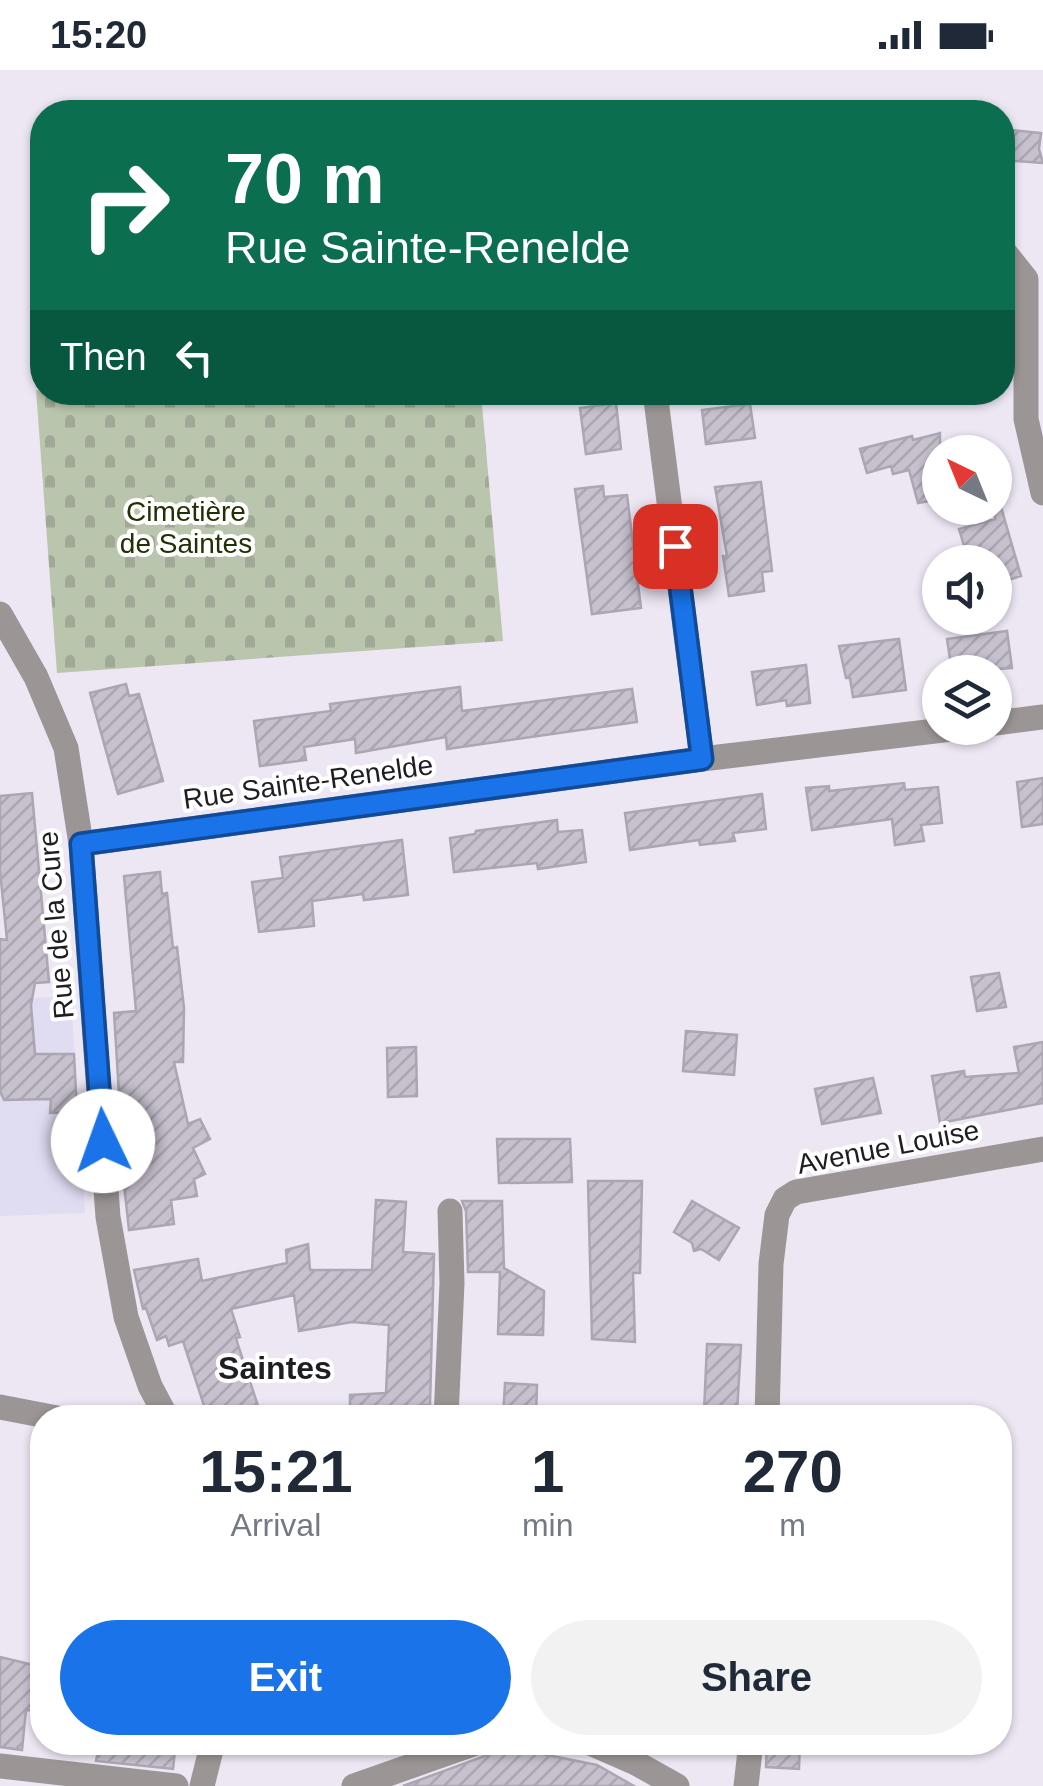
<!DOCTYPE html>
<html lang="en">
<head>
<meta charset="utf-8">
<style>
	:root { --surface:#fff; --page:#f2f2f3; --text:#1f2937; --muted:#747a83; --accent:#1a73e8 }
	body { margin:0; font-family:Arial,sans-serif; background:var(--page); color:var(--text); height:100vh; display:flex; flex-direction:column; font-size:38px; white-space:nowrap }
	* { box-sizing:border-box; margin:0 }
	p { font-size:32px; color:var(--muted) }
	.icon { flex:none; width:55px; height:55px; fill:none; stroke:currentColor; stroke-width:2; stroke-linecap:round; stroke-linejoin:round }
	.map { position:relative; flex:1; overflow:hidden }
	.drawer { position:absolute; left:30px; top:1335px; width:982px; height:350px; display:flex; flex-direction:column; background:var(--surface); border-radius:40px; box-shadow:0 2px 8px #0004 }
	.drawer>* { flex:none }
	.guide { position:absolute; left:30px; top:30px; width:985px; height:305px; border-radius:40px; box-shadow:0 2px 8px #0004; background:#0b6e4f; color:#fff; overflow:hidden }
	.needle { width:65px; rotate:317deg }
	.controls { position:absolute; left:922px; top:365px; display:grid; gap:20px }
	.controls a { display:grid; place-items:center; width:90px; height:90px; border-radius:50%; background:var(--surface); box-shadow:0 2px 8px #0004; font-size:50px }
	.pin { position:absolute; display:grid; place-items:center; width:85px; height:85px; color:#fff; margin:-42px; border-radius:20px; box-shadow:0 5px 15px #0006 }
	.me { position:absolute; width:110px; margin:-55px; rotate:357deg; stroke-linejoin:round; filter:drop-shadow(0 0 8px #0008) }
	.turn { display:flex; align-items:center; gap:35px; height:210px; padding:0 30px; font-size:45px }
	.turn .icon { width:130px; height:130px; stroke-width:2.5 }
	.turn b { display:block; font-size:70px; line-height:85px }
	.then { display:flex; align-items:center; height:95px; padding:0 30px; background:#0003; gap:20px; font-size:38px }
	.eta { display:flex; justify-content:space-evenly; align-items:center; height:170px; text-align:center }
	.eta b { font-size:60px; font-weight:800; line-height:70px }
	.action { display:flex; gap:20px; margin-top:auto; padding:20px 30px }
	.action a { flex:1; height:115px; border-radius:60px; background:var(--accent); color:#fff; font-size:40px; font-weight:800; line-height:115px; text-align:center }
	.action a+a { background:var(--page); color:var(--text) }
	.status { display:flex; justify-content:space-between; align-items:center; height:70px; padding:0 50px; background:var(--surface); direction:ltr }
	.status svg { height:28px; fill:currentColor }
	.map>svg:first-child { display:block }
	.education { fill:#e0ddf3 }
	.cemetery { fill:url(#cemetery-stones) }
	.building { fill:url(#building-hatch); stroke:#aca6b3; stroke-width:2.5 }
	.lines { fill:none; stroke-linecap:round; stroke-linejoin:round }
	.minor { stroke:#9c9596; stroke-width:25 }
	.route-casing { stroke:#114b97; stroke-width:25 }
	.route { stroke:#1a73e8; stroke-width:18 }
	.labels { text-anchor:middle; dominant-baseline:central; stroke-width:8; stroke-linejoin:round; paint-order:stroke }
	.park-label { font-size:28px; fill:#203103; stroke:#fff }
	.street-label { font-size:28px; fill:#1f1d21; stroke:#fff }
	.quarter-label { font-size:32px; font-weight:bold; fill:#1f1d21; stroke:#fff }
</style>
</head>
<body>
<div class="status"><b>15:20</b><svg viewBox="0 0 49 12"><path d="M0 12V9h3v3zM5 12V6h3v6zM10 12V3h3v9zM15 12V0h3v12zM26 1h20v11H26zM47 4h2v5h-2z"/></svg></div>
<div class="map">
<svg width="1043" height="1716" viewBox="0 0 1043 1716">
	<defs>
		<pattern id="cemetery-stones" width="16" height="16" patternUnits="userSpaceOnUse" patternTransform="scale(2.5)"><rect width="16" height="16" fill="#bac5ad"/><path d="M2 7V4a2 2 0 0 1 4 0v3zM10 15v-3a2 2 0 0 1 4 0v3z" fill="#9fa995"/></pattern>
		<pattern id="building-hatch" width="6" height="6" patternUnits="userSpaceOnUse" patternTransform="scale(2.5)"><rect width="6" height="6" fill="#c7c1ce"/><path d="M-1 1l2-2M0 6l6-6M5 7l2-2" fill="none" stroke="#aaa5b1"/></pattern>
	</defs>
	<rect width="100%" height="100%" fill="#ede7f4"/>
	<path class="education" d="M71 926 85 1143 0 1146V930Z"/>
	<path class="cemetery" d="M36 320 481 323 503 571 57 603Z"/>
	<path class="building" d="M1002 59 1041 63 1039 79 1043 93 1002 90Z
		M616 333 621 379 586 384 580 338Z
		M750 334 755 368 706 374 702 340Z
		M940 363V429L918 433 909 400 893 404 891 396 867 403 860 379 912 366 913 370Z
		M761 412 772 501 762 502 764 521 729 526 723 486H727L715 417Z
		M603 416 604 427 627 425 641 538 592 544 575 419Z
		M1001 437 1021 506 995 514V492H969L959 459 995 449V438Z
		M1007 561 1012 598 952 602 947 569Z
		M899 569 906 620 853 627 850 608H846L839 576Z
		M806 595 810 633 787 636 786 630 757 635 752 602Z
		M126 614 129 626 139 624 163 711 118 724 90 623Z
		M460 617 462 641 632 619 637 652 447 679 446 667 356 683 355 669 304 677 306 690 260 696 254 651 331 641 330 634Z
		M1043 708V754L1022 757 1017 712Z
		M904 713 905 720 938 717 942 753 921 755 924 771 895 775 892 749 812 760 806 718 829 716V721Z
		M32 723 49 912 35 913 31 935 35 984H74L77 1042 50 1043 51 1029 4 1030 0 1021V869L7 870 0 801V726Z
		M762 724 766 759 733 763 735 771 700 775 699 770 630 780 625 743Z
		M557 750 558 762 582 760 586 792 538 799 537 793 454 802 450 768 475 764 476 761Z
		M402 770 408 825 364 830 363 824 312 831 314 856 259 862 252 812 283 808 280 787Z
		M160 802 162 824 167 823 173 878 177 877 184 938 183 992H174L188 1054 200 1049 210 1069 193 1078 205 1104 194 1109 197 1126 171 1130 174 1154 129 1160 118 1059 127 1040H120L114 943 136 941 124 806Z
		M999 903 1006 937 977 941 971 907Z
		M686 961 737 965 734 1005 683 1001Z
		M1043 972V1033L940 1053 932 1006 964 1001 965 1007 1019 1003 1014 977Z
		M416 977 417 1026 388 1027 387 978Z
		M873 1008 881 1043 822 1054 815 1019Z
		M497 1069H570L572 1112 499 1113Z
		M588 1111H642L640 1203H633L635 1272 592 1269Z
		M376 1130 406 1132 403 1182 434 1184 430 1335H424V1348H350V1325L386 1323 389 1255 352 1252 299 1261 294 1225 231 1239 240 1267 236 1268 239 1278 262 1348H208L183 1271 169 1276 166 1266 157 1270 146 1238 143 1239 134 1200 198 1189 202 1211 287 1193 286 1180 308 1174 310 1200H372Z
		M462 1131H502L504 1198 544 1221 543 1265 498 1264 500 1202H468L466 1141Z
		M692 1131 739 1158 719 1190 701 1179 694 1181 692 1173 674 1162Z
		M707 1274 741 1275 737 1343 704 1342Z
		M505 1313 537 1315 536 1348H503Z
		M0 1587 42 1597V1641L26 1640 22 1680 0 1677Z
		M100 1672 140 1676V1672H176L173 1699 96 1691Z
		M767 1672H800L799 1699 766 1697Z
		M522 1680 597 1695 634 1716H403L490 1684Z"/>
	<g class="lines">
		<path class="minor" d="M1002 179 1026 209V349L1043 423
			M655 322 702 689
			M0 544 36 607 66 678 81 774 108 1147 126 1247 150 1316 167 1348
			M995 653 1043 647
			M81 774 702 689 960 658
			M0 1337 57 1348
			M446 1348 452 1213 450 1141
			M767 1348 771 1194 777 1145 785 1129 796 1122 1043 1079
			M588 1672 636 1693 677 1716
			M0 1696 176 1716
			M202 1716 213 1672
			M354 1716 479 1672
			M746 1716 751 1672"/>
	</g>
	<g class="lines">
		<defs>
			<path id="route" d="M103 1071 81 774 702 689 675 476"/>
		</defs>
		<use href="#route" class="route-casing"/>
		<use href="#route" class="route"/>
	</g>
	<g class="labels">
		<g class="park-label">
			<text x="186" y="441">Cimetière<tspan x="186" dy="32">de Saintes</tspan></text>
		</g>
		<g class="street-label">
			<text transform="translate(308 712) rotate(-8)">Rue Sainte-Renelde</text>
			<text transform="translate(56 855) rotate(-95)">Rue de la Cure</text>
			<text transform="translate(888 1077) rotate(-11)">Avenue Louise</text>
		</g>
		<g class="quarter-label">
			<text x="275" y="1298">Saintes</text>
		</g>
	</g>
</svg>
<div class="controls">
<a><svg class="needle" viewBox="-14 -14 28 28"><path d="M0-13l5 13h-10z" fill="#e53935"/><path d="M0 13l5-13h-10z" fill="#747a83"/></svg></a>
<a><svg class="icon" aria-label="sound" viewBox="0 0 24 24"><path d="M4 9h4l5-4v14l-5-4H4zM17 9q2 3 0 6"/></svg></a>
<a><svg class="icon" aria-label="layers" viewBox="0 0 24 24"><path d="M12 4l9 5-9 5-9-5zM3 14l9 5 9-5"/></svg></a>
</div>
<div class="pin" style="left:675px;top:476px;background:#d93025"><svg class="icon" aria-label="arrive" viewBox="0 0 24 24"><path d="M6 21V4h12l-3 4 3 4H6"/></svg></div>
<svg class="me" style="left:103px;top:1071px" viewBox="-20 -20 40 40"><circle r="19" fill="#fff"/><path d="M0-13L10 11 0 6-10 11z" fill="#1a73e8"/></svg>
<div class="guide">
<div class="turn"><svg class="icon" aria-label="right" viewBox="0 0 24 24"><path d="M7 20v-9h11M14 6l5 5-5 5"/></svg><div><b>70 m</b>Rue Sainte-Renelde</div></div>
<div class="then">Then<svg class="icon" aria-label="left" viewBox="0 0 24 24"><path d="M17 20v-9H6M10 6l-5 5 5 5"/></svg></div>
</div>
<section class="drawer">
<div class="eta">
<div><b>15:21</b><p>Arrival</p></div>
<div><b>1</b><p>min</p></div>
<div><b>270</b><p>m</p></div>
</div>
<div class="action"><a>Exit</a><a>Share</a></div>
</section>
</div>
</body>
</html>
